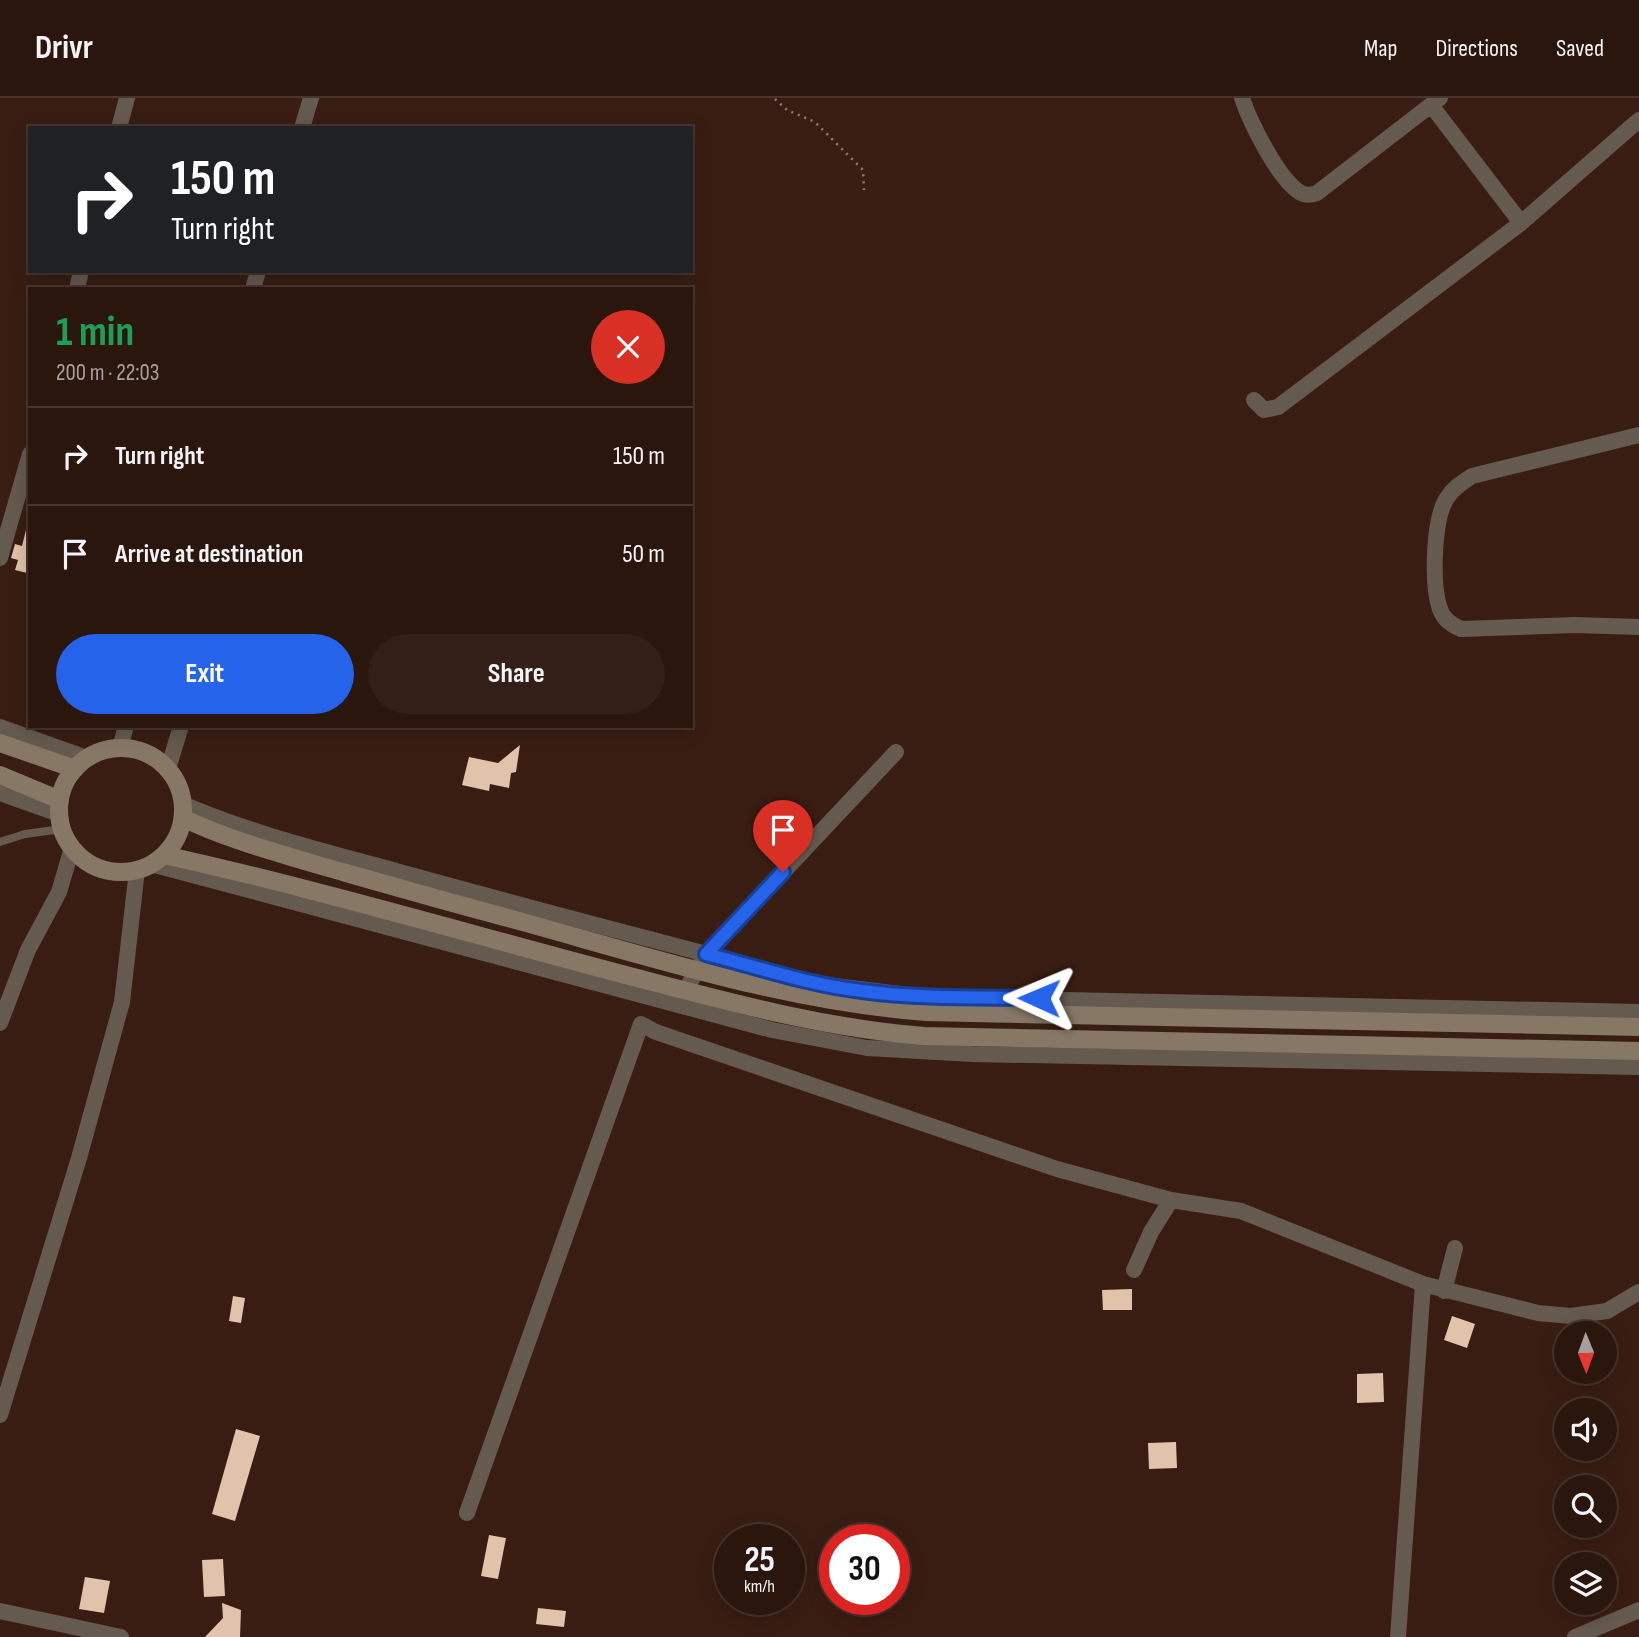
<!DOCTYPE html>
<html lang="en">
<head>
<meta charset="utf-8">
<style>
	:root { --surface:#2b160e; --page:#331f17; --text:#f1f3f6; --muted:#a69f9e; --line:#47352e; --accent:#2563eb }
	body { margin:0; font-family:"Sofia Sans Condensed",sans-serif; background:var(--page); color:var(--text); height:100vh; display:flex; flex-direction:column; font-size:26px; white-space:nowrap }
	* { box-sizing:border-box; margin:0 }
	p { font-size:23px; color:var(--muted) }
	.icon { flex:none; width:38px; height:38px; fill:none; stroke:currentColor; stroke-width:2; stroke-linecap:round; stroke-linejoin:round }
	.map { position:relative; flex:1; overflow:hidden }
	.panel { position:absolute; left:28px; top:189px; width:665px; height:441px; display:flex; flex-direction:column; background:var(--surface); border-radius:0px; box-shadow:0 4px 18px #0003,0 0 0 2px var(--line) }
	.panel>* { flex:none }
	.hud { position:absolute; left:28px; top:28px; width:665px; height:147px; border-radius:0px; box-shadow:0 4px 18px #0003,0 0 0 2px var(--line); background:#202124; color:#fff; overflow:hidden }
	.needle { width:46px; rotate:179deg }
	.controls { position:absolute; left:1554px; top:1223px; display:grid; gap:14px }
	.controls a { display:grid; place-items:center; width:63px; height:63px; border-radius:50%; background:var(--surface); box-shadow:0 4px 18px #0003,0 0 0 2px var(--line); font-size:35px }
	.speed { position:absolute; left:714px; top:1426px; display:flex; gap:14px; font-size:35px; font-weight:700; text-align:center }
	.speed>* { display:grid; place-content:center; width:91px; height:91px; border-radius:50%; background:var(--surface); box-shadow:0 4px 18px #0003,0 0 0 2px var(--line); line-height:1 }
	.speed small { font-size:18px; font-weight:400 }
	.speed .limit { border:10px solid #d22; background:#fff; color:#111 }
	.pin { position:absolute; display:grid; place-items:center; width:60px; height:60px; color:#fff; margin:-72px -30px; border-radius:50% 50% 50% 0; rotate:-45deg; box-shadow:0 0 7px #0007 }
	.pin .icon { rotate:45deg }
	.me { position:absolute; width:77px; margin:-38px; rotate:271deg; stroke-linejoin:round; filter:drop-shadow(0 0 5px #0008) }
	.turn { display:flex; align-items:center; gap:24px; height:147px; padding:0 28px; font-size:32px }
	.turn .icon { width:91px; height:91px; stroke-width:2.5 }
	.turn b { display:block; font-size:49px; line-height:60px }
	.round { display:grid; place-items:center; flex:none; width:74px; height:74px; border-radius:37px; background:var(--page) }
	.head { display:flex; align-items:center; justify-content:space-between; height:119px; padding:0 28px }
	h1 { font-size:42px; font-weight:700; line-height:52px; color:#1e9e55 }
	.action { display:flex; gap:14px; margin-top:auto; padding:14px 28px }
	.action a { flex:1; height:80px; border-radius:42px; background:var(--accent); color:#fff; font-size:28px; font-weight:700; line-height:80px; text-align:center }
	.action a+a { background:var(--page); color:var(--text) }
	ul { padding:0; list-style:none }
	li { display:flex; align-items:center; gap:21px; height:98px; padding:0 28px; border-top:2px solid var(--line) }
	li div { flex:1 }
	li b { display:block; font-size:26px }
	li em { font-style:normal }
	header { display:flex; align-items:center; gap:42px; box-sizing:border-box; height:98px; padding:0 35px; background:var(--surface); border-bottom:2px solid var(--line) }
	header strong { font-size:33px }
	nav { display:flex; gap:38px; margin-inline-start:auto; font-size:24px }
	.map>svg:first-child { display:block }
	.building { fill:#e1c2aa }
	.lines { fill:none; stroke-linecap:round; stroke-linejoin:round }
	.path { stroke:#937c73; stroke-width:2.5; stroke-dasharray:2 5; stroke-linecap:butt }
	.service { stroke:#645a4f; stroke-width:8 }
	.minor { stroke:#645a4f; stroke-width:16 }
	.secondary { stroke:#877866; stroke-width:18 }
	.route-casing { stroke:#184099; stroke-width:18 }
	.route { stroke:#2563eb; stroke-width:12 }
</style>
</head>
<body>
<header>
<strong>Drivr</strong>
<nav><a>Map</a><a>Directions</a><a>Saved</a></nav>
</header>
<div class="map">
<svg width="1639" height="1539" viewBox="0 0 1639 1539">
	<rect width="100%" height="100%" fill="#391d12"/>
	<path class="building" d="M26 432 30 433 27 475 15 472 18 462 11 460 15 446 22 448Z
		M520 647 516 674 511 675 509 690 490 686 489 693 462 687 469 659 498 665Z
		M1132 1191V1212H1103L1102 1192Z
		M233 1198 245 1200 241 1225 229 1223Z
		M1452 1218 1475 1226 1467 1250 1444 1242Z
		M1383 1275 1384 1304 1357 1305V1276Z
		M236 1331 260 1338 235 1423 212 1416Z
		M1176 1344 1177 1370 1149 1371 1148 1345Z
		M489 1437 506 1440 498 1481 481 1478Z
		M223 1461 225 1498 204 1499 202 1462Z
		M85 1479 110 1483 104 1515 79 1511Z
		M222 1505 241 1512 240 1539H205L223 1520Z
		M538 1510 566 1513 564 1529 536 1526Z"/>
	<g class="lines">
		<path class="path" d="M775 1 787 12 815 24 863 72 864 92"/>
		<path class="service" d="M0 744 25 736 62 731"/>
		<path class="minor" d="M1242 0C1250 24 1279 83 1301 95 1307 98 1312 97 1317 95L1440 0
			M1431 7 1521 125
			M119 30 127 0
			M302 30 311 0
			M77 191 81 173
			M253 191 258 173
			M1254 302 1264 312 1278 309 1521 125 1639 22
			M1639 337 1472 378C1463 384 1453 390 1447 400 1433 421 1432 484 1439 508 1442 520 1451 527 1461 531L1575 527 1639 529
			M0 460 30 356
			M0 629 87 660
			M120 650 126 628
			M168 671 181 628
			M0 695 59 716
			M183 706C255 737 332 755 407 776 544 814 682 849 819 886L924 899 1639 914
			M151 766 772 932 867 950 972 956 1639 969
			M680 902 706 856 896 654
			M0 925 28 852 59 794 72 750
			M1171 1102 1241 1113 1423 1186 1538 1215 1571 1218 1607 1213 1639 1194
			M1444 1193 1455 1150
			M0 1317 79 1060 122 904 137 772
			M467 1415 641 926 656 934 1057 1071 1171 1102 1151 1134 1134 1172
			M0 1513 121 1539
			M1398 1539 1423 1186
			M1575 1539 1639 1512"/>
		<path class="secondary" d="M0 645 75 671
			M59 712a62 62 0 1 1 124 0a62 62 0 1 1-124 0Z
			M0 677 60 702
			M183 720C226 741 272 753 318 767 378 784 437 801 497 817 638 855 779 903 926 914L1639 929
			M164 757C318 791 470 836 622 876 722 902 821 930 924 938L1639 953"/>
	</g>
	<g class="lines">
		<defs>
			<path id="route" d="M783 774 706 856C757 869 809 887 862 893 921 901 980 899 1039 900"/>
		</defs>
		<use href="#route" class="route-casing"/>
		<use href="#route" class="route"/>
	</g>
</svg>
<div class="controls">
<a><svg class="needle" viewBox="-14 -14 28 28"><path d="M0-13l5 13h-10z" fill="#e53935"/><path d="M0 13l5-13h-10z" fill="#a69f9e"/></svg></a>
<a><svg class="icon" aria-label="sound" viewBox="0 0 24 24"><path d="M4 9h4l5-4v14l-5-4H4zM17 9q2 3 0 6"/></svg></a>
<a><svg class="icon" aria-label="search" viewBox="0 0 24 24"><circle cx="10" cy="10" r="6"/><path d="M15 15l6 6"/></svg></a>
<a><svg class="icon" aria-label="layers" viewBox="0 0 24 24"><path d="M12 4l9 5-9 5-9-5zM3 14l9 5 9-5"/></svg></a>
</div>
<div class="speed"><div>25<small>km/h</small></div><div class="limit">30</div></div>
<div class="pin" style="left:783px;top:774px;background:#d93025"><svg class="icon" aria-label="arrive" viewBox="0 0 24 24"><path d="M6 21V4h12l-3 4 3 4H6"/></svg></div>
<svg class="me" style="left:1039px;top:900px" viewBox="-20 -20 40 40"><path d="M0-17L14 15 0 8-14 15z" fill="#2563eb" stroke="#fff" stroke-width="4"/></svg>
<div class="hud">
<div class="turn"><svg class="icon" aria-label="right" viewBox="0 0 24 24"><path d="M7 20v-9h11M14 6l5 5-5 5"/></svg><div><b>150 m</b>Turn right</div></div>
</div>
<section class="panel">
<div class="head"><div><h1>1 min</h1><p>200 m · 22:03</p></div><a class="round" style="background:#d93025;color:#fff"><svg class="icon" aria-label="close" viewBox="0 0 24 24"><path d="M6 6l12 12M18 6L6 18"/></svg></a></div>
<ul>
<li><svg class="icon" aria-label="right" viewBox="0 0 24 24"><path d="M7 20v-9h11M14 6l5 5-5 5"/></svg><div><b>Turn right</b></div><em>150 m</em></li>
<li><svg class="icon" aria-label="arrive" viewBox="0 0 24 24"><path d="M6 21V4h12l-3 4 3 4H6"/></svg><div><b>Arrive at destination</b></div><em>50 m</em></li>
</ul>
<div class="action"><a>Exit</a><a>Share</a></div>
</section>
</div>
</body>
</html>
